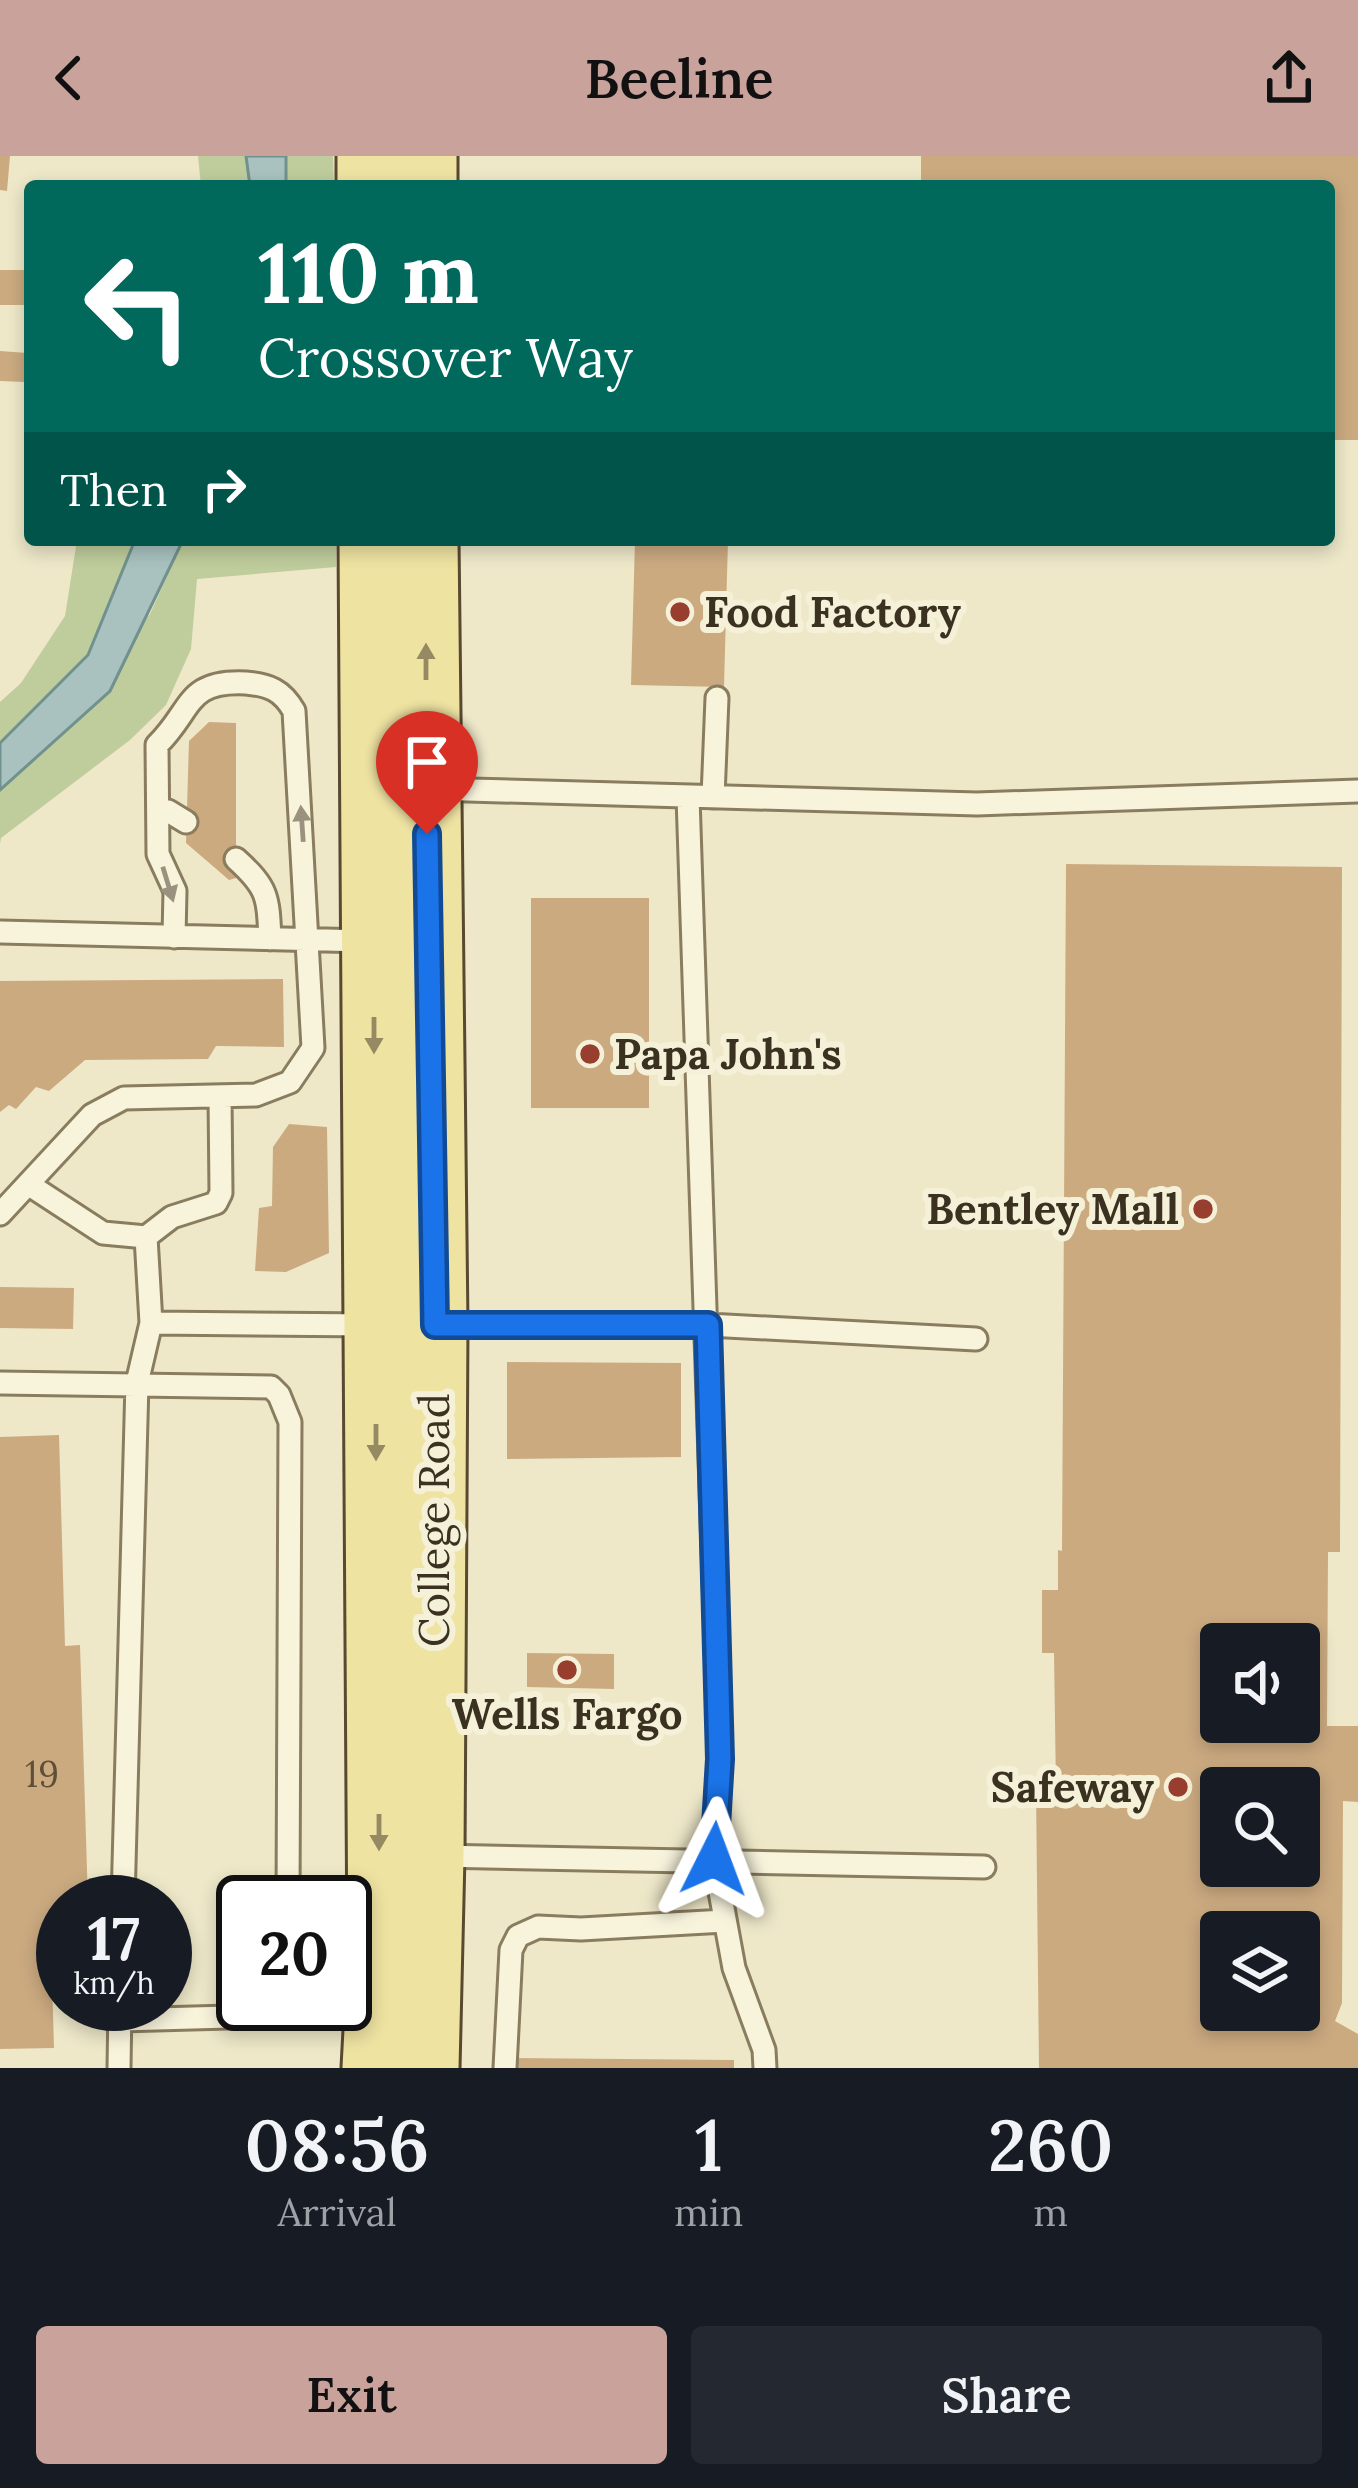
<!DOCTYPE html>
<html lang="en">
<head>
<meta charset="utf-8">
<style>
	:root { --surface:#171b24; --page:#242831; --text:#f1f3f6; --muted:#9ea1a6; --accent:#c9a29c }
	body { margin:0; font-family:Lora,serif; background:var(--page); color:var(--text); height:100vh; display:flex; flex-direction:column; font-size:45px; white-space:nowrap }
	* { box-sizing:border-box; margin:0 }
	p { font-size:39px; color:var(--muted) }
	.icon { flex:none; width:66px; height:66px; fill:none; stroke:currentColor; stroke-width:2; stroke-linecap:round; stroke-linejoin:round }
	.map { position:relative; height:1912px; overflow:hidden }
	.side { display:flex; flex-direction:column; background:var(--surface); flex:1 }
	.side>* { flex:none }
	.top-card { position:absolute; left:24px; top:24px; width:1311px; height:366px; border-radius:12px; box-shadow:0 6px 18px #0003; background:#00695c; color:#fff; overflow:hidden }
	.controls { position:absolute; left:1200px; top:1467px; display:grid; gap:24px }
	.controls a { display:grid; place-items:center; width:120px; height:120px; border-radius:12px; background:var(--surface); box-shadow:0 6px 18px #0003; font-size:60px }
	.speed { position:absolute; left:36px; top:1719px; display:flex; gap:24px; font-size:60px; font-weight:700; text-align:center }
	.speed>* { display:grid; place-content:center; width:156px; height:156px; border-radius:50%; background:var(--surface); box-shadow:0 6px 18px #0003; line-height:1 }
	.speed small { font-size:30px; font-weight:400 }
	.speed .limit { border:6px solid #111; border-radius:18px; background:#fff; color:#111 }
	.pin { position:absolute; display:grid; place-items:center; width:102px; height:102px; color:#fff; margin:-123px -51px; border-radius:50% 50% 50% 0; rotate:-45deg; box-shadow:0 0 12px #0007 }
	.pin .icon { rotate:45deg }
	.me { position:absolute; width:132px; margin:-66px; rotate:3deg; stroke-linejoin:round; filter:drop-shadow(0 0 9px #0008) }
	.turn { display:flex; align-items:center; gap:42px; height:252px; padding:0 36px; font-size:54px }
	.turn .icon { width:156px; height:156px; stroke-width:2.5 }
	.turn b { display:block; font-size:84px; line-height:102px }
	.then { display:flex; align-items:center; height:114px; padding:0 36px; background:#0003; gap:24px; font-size:45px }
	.eta { display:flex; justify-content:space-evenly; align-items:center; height:204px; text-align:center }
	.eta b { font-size:72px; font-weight:600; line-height:84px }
	.button { display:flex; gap:24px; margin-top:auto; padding:24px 36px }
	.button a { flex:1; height:138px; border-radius:12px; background:var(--accent); color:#111; font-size:48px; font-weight:600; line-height:138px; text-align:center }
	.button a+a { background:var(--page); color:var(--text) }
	header { display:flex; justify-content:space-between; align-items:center; height:156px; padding:0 36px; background:var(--accent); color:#111; font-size:54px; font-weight:600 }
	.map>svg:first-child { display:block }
	.green { fill:#bfcc9c }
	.water { fill:#a9c2bf; stroke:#70918d; stroke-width:3 }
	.building { fill:#cbaa80; fill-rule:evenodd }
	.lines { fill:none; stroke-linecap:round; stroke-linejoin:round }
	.lane-casing { stroke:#8a7c5e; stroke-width:27 }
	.primary-casing { stroke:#584931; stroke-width:69 }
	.lane { stroke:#f8f4dc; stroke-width:21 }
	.primary { stroke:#efe3a2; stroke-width:63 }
	.oneway { fill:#958a62 }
	.oneway2 { fill:#9a927e }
	.route-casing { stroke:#114b97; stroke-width:30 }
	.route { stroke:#1a73e8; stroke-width:21 }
	.poi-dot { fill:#983e2f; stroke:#f5f1d8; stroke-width:4.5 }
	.labels { text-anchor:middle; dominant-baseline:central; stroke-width:12; stroke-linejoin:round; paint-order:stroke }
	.number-label { font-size:36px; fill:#5f4f39 }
	.poi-label { font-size:42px; font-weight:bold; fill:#3b3121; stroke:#f5f1d8; text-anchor:start }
	.street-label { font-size:42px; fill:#3b3121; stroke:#f5f1d8 }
</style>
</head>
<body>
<header><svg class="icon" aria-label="back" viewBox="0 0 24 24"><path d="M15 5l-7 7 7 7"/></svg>Beeline<svg class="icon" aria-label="share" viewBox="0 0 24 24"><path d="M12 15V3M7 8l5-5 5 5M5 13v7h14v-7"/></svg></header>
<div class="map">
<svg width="1358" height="1912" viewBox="0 0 1358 1912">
	<rect width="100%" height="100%" fill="#eee8c9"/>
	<path class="green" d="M198 0H246L250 30H201Z
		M286 0H333L334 30H286Z
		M77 384H135L88 499 0 587V546L21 527 65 460Z
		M183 384H336V411L197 423 191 493 166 549 130 584 1 682 0 688V634L150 458Z"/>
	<path class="water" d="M246 0H286V30H250Z
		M135 384H183L110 535 0 634V587L88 499Z"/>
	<path class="building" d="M0 0H10L7 35 0 34Z
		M921 0H1358V284H1329V30H921Z
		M0 114H30V149H0Z
		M0 195 27 197 25 226 0 225Z
		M635 384H728L724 531 631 529Z
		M209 566 236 567V722L229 724 186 687 189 585Z
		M1066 708 1342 711 1340 1396H1328L1327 1570H1358V1646L1343 1645 1342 1847 1335 1865 1358 1878V1912H1039L1036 1632H1056L1054 1497H1042V1434H1058V1394L1062 1395ZM1221 1488H1299V1566H1221ZM1221 1632H1299V1710H1221ZM1221 1776H1299V1854H1221Z
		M531 742H649V952H531Z
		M283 823 284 891 216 890 208 903 85 904 49 935 36 931 16 953 9 949 0 956V825Z
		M289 968 327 971 329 1097 286 1116 255 1115 259 1052 272 1050 273 991Z
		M0 1131 74 1132 73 1173 0 1172Z
		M507 1206 681 1207V1301L507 1303Z
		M59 1279 65 1490 80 1489 88 1746H63V1785H51L54 1892 0 1893V1281Z
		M527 1497 614 1498V1533L527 1531Z
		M513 1902 734 1904V1912H513Z"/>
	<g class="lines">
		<defs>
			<path id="lane" d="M433 633 977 648 1358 635
				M688 641 720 1603 714 1703 734 1812 764 1894 765 1912
				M713 641 717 542
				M158 654 168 655 186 666
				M236 703C268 732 268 740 270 783
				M0 776 366 785
				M28 1028 103 1077 146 1081
				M0 1058 92 959 124 942 256 939 290 926 313 892 294 555C282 534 269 529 246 527 185 524 193 554 157 589L158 698 175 735 174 781
				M151 1167 372 1169
				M439 1169H708L976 1183
				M0 1227 271 1231 279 1239 290 1266 288 1746
				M439 1700 984 1711
				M123 1746 137 1227 151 1167 146 1081 172 1061 216 1047 221 1037 220 940
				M120 1864 269 1860 285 1848
				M119 1912 120 1848
				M505 1912 511 1794 518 1780 538 1771 581 1773 725 1765"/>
			<path id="primary" d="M369 0V30
				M425 0V30
				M371 384 380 1800 374 1912
				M426 384 435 1169 432 1700 427 1912"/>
		</defs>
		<use href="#lane" class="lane-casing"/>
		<use href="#primary" class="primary-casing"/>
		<use href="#lane" class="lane"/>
		<use href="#primary" class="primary"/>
	</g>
	<defs><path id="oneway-solid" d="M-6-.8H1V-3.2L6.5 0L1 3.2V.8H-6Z" transform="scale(3)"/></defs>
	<g class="oneway">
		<use href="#oneway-solid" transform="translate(426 506) rotate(-90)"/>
		<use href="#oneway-solid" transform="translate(374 879) rotate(90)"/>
		<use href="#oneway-solid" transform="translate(376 1286) rotate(90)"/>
		<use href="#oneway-solid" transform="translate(379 1676) rotate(90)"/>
	</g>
	<g class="oneway2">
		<use href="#oneway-solid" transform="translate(302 668) rotate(-94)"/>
		<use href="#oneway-solid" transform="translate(168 728) rotate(73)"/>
	</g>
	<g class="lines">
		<defs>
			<path id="route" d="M427 678 435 1169H708L720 1603 714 1703"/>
		</defs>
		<use href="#route" class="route-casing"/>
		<use href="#route" class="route"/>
	</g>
	<g class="poi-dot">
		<circle cx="680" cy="456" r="12"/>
		<circle cx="590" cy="898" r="12"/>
		<circle cx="1203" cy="1053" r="12"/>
		<circle cx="567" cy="1514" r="12"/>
		<circle cx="1178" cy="1631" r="12"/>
	</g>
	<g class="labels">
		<g class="number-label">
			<text x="42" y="1618">19</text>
		</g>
		<g class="poi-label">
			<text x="704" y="456">Food Factory</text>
			<text x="614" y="898">Papa John's</text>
			<text x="1179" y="1053" text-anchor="end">Bentley Mall</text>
			<text x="567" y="1558" text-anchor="middle">Wells Fargo</text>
			<text x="1154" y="1631" text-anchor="end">Safeway</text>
		</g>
		<g class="street-label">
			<text transform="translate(434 1364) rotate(-90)">College Road</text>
		</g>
	</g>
</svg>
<div class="controls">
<a><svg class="icon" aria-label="sound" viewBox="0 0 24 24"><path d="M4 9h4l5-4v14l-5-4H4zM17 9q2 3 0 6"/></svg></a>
<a><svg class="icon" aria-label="search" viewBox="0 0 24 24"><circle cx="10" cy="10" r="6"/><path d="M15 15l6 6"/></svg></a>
<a><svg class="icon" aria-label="layers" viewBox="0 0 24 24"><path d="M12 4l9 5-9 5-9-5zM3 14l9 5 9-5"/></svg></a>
</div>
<div class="speed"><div>17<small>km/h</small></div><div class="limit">20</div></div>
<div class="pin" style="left:427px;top:678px;background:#d93025"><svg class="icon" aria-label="arrive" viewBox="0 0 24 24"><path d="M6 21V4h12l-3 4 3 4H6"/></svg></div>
<svg class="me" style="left:714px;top:1703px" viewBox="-20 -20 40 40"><path d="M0-17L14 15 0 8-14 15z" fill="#1a73e8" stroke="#fff" stroke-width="4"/></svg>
<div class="top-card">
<div class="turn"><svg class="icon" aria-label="left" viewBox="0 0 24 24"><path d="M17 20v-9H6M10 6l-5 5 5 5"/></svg><div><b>110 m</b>Crossover Way</div></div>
<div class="then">Then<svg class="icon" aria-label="right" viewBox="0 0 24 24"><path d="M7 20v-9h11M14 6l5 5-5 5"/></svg></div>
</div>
</div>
<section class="side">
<div class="eta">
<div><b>08:56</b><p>Arrival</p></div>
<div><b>1</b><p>min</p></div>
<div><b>260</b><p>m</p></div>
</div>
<div class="button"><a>Exit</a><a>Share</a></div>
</section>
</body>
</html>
